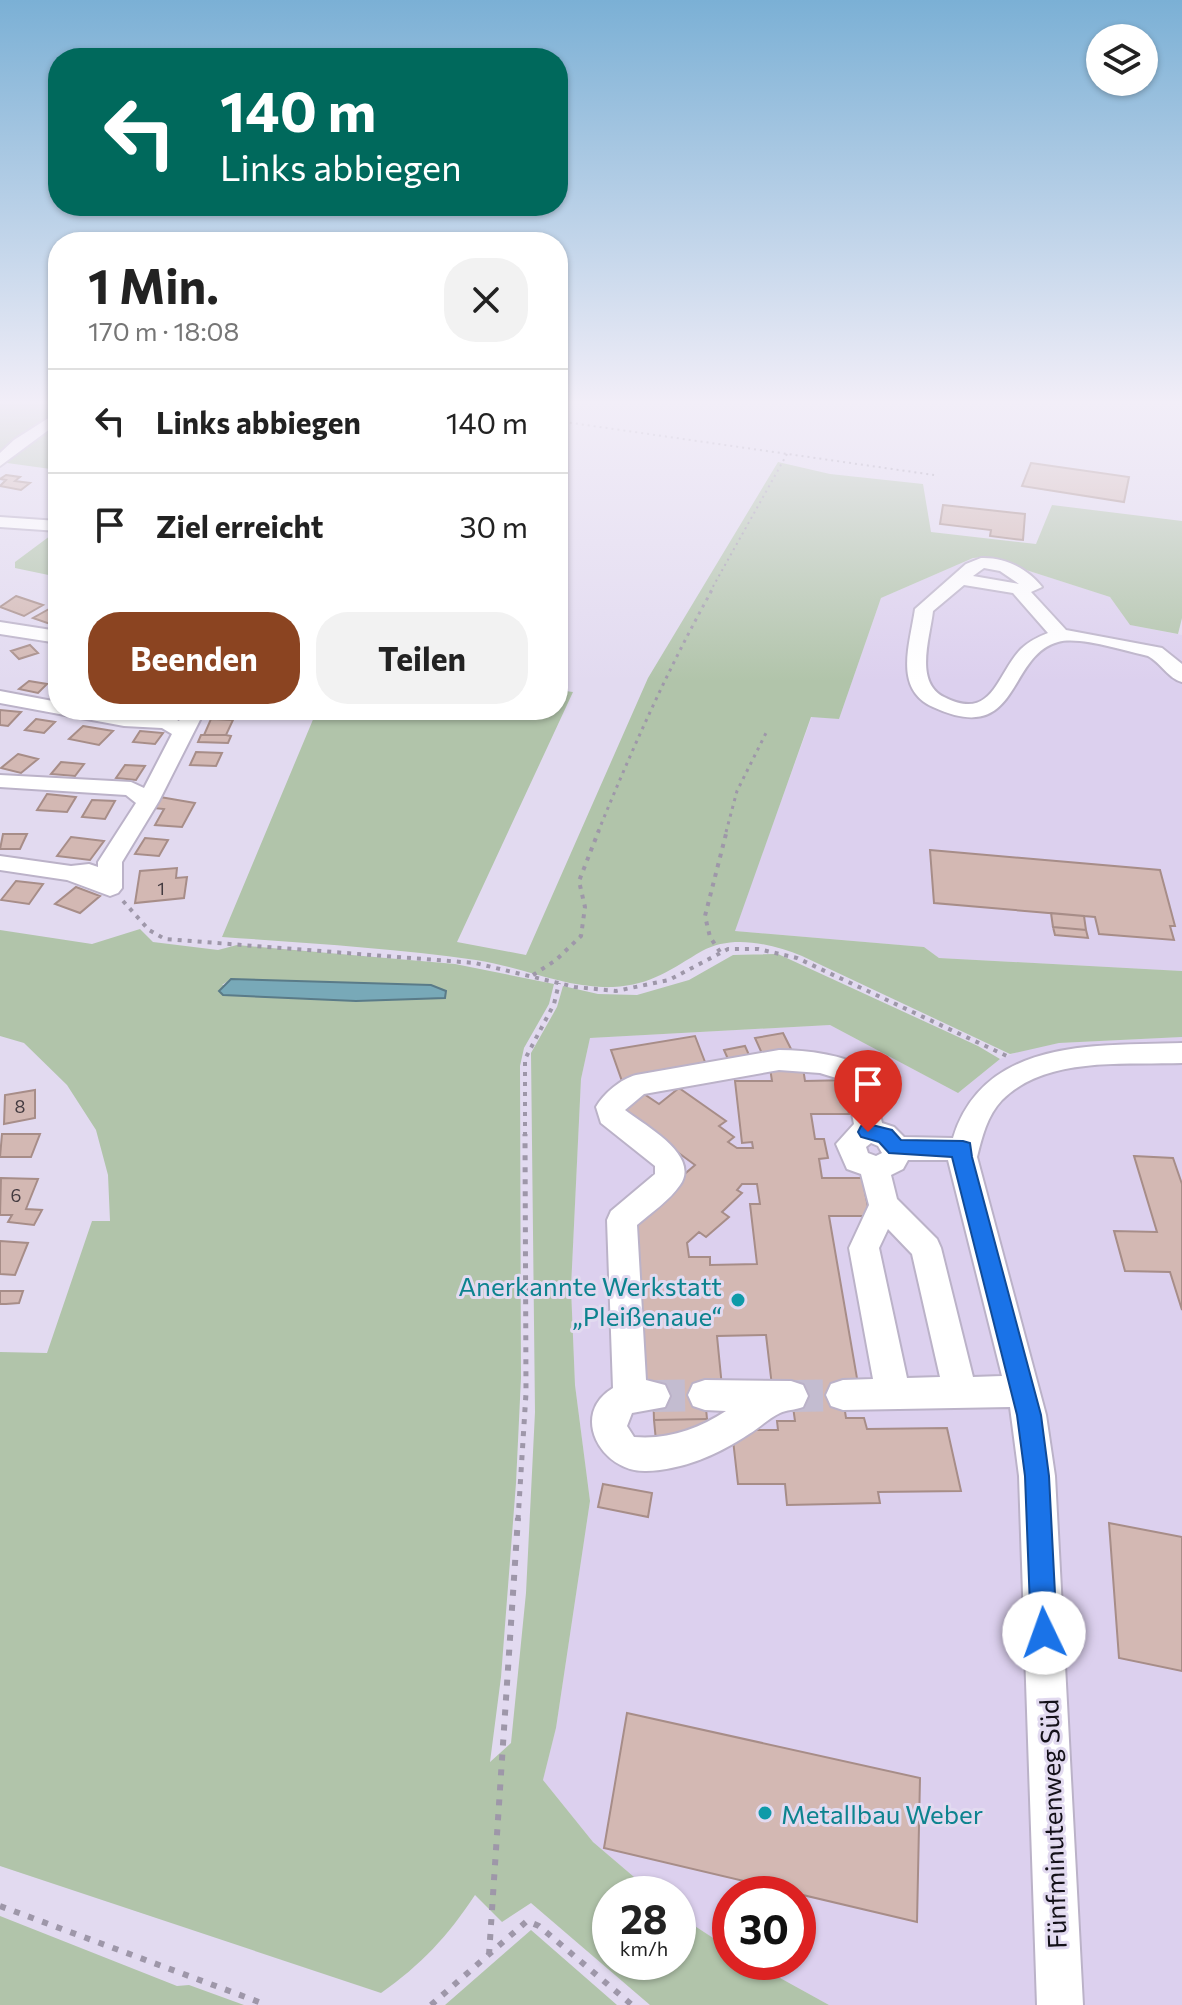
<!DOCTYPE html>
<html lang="de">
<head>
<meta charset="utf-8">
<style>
	:root { --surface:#fff; --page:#f2f2f2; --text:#222; --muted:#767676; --line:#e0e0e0; --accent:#8b4421 }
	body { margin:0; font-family:Commissioner,sans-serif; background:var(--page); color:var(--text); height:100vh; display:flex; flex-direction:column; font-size:30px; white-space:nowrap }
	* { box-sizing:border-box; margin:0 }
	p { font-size:26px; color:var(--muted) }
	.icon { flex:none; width:44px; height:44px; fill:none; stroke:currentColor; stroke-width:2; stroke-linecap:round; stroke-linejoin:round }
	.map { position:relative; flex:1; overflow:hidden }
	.sheet { position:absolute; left:48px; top:232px; width:520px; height:488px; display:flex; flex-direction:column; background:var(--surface); border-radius:32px; box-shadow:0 2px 6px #0004 }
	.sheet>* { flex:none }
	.top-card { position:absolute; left:48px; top:48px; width:520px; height:168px; border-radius:32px; box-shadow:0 2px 6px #0004; background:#00695c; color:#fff; overflow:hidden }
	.tools { position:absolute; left:1086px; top:24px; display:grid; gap:16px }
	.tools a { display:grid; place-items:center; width:72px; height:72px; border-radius:50%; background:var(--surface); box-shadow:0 2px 6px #0004; font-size:40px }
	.speed { position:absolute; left:592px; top:1876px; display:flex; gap:16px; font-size:40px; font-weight:700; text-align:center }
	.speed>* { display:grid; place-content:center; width:104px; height:104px; border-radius:50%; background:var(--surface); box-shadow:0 2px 6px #0004; line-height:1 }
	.speed small { font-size:20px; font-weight:400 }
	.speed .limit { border:12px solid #d22; background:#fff; color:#111 }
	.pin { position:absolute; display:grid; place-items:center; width:68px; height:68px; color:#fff; margin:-82px -34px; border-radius:50% 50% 50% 0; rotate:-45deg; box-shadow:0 0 8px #0007 }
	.pin .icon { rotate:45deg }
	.me { position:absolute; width:88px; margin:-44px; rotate:357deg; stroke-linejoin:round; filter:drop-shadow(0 0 6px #0008) }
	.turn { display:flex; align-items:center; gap:28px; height:168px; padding:0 40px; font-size:36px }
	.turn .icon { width:104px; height:104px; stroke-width:2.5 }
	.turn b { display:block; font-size:56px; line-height:68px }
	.round { display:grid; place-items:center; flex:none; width:84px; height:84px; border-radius:32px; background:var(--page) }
	.head { display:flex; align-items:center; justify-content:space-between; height:136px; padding:0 40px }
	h1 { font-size:48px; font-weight:700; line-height:60px }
	.primary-button { display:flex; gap:16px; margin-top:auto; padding:16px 40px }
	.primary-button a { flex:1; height:92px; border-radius:32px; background:var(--accent); color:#fff; font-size:32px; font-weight:700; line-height:92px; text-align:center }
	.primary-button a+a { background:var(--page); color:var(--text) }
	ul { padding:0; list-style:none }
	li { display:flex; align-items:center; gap:24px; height:104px; padding:0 40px; border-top:2px solid var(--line) }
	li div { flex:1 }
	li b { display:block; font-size:30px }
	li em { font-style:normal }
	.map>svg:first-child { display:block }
	.built { fill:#dcd0ee }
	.green { fill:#b1c4aa; fill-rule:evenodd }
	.water { fill:#78a9b8; stroke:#5a7b88; stroke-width:2 }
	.building { fill:#d3b8b3; stroke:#a78d88; stroke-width:2; fill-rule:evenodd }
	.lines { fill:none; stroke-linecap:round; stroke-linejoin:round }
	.minor-tunnel { stroke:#c3bcd0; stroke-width:32; stroke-dasharray:32 16; stroke-linecap:butt }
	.minor-casing { stroke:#bbb2c8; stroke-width:4 }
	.path-far4 { stroke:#9e97a9; stroke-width:2; stroke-dasharray:2 4; stroke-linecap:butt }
	.path-far3 { stroke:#9e97a9; stroke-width:3; stroke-dasharray:3 5; stroke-linecap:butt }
	.path-far2 { stroke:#9e97a9; stroke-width:4; stroke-dasharray:4 6; stroke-linecap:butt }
	.path-far1 { stroke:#9e97a9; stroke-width:5; stroke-dasharray:5 7; stroke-linecap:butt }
	.path { stroke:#9e97a9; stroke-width:6; stroke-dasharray:6 9; stroke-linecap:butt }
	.minor { fill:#fff; fill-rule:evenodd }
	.route { fill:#1a73e8; stroke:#114b97; stroke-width:2 }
	.culture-dot { fill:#0f9aa8; stroke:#e2daf0; stroke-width:3 }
	.labels { text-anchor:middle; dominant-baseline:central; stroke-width:6; stroke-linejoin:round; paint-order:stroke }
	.number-label { font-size:18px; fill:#443b40 }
	.near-culture-label { font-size:26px; fill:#0d838f; stroke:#e2daf0; text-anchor:end }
	.near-street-label { font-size:26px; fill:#141119; stroke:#e2daf0 }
</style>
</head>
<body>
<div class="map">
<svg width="1182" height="2005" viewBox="0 0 1182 2005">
	<rect width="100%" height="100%" fill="#e2daf0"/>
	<path class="built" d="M986 557 1110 597 1130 625 1182 635V971L939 958 924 947 734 931 812 716 839 719 881 598 973 558Z
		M830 1025 958 1093 1000 1059 1019 1051 1059 1043 1182 1037V2005H829L751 1962H798V1894H730V1949L678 1915V1894H654L593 1842 543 1780 556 1728 590 1501 575 1385 571 1287 581 1079 590 1038Z"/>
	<path class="green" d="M0 401H58V470L0 462Z
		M778 462 830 474 923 484 931 532 1036 544 1052 505 1182 521V618L1178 634 1130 625 1110 597 986 557 973 558 881 598 839 719 811 717 735 931 924 947 939 958 1182 971V1037L1059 1043 1010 1054 802 956C771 944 733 934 702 951 671 969 652 985 613 987 567 989 522 967 476 960 392 948 307 943 222 937L317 710H558V690L573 692 457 942 526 955 648 678Z
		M58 530V577L15 568V562Z
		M140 929 153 942 218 950 237 945 455 964 554 984 549 1004 524 1048 520 1066 521 1378 516 1483 501 1677 490 1762 511 1743 526 1593 535 1412 531 1053 557 1007 563 986 598 994 637 995 689 980 733 955 778 954 978 1046 1000 1059 958 1093 830 1025 590 1038 581 1079 571 1288 575 1385 590 1501 556 1728 543 1780 593 1842 654 1894H610V1962H678V1915L730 1949V1962H751L829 2005H650L531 1903 502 1922 475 1895C448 1936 421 1965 381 1993L0 1866V1352L47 1353 92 1221H110L108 1175 96 1130 67 1085 24 1043 0 1036V930L92 944ZM231 979 431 985H222Z
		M0 1916 177 1986 189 1985 244 2005H0Z
		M531 1930 617 2005H445Z"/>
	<path class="water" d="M231 979 431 985 446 991 445 998 356 1001 223 995 219 991Z"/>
	<path class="building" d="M1031 463 1129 477 1124 502 1022 486Z
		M6 475 20 477 15 481 30 483 21 490 0 486 6 480 0 479Z
		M943 505 1025 514 1023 540 990 536 991 530 940 524Z
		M16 596 43 605 24 616 0 607Z
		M49 609 58 612V622L53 625 33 618Z
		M30 645 38 653 19 659 11 651Z
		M29 681 47 684 38 693 19 689Z
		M0 710 21 712 8 726 0 725Z
		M36 719 55 722 44 733 25 730Z
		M211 719 233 720 226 735H204Z
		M83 726 113 731 99 745 69 739Z
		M140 731 163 733 155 744 133 742Z
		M201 735H226L231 736 228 743 198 742Z
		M196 752 222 753 216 766 190 765Z
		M18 754 38 759 21 773 1 768Z
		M61 762 84 764 75 776 51 774Z
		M125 765 145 766 136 780 116 778Z
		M47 794 76 797 67 812 37 810Z
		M160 797 195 803 182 827 155 825 164 809 153 808Z
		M92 800 115 801 105 819 82 817Z
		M3 834H27L20 849H0Z
		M71 837 104 841 90 860 57 856Z
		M145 838 168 840 159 856 135 854Z
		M930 850 1160 870 1175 926H1170L1174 940 1099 934 1095 917 934 903Z
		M177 868 176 878 187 877 184 898 135 903 140 871Z
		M16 881 43 884 29 904 1 900Z
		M76 887 100 896 80 913 55 904Z
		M1051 913 1084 916 1086 930 1053 927Z
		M1053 927 1086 930 1088 938 1055 935Z
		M783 1033 791 1049 764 1058 755 1038Z
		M695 1036 705 1062 701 1067 622 1081 611 1050Z
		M745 1046 749 1055 728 1059 724 1050Z
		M770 1068H803L805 1081 853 1080 859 1108H848L849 1114H811L815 1139H824L828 1158 819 1159 822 1178H862L870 1216H829L858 1384 841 1385 846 1418H864L867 1429 947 1428 961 1491 878 1492 880 1503 787 1505 785 1484H738L733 1440 746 1430H778L777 1421H795L790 1385 772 1386 766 1335 717 1336 722 1387H704L707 1419 654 1420 653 1387 635 1388 628 1223 695 1165 619 1109 641 1092 659 1104 679 1088 726 1121 719 1126 734 1137 728 1142 737 1148H753L752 1142 742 1143 735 1081H772ZM742 1184H757L760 1204H750L757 1264 710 1265V1257H689L687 1243 699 1232 706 1237 729 1217 722 1212 742 1193 737 1190Z
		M35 1090V1118L4 1124 5 1095Z
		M2 1134H40L31 1157H0Z
		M1134 1156 1173 1158 1182 1184V1310L1170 1272 1125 1271 1114 1231 1157 1232Z
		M1 1178 38 1179 26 1209 42 1210 34 1225 8 1222 12 1215H0Z
		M0 1241 28 1243 15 1275 0 1274Z
		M0 1291H23L19 1303 6 1304H0Z
		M707 1419V1426L656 1441 654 1420Z
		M603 1484 652 1493 648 1517 598 1507Z
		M1109 1523 1182 1537V1671L1119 1658Z
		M627 1713 920 1778 917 1922 604 1848Z"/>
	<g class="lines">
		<path class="minor-tunnel" d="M653 1396 705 1395
			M791 1396 843 1395"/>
		<defs>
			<path id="minor" d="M58 412V423L0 466V453L14 440Z
				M0 517 58 521V531L0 527Z
				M981 558C1005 557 1028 569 1042 587L1031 592 1066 630 1162 648 1182 664V682C1169 679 1161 663 1148 656 1125 651 1080 636 1058 642 1006 656 1021 748 933 707 893 689 910 644 915 609L966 564ZM984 568 1000 571 1019 584 973 576ZM964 585 1013 593 1048 633C1038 637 1029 641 1021 649 996 675 993 722 944 697 914 682 930 638 933 611Z
				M0 622 58 631V643L0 634Z
				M0 691 58 702V710C82 710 162 711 179 721L185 710H205L159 801 122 862V888L118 893 110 896 67 880 0 870V856L71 866 89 864 98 867V862L136 803 126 795 0 787V775L131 782 144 788 172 734 162 728 124 726 0 703Z
				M1182 1043V1063C1125 1065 1046 1056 1002 1100 987 1116 982 1137 977 1157L1046 1415 1055 1476 1083 2005H1037L1019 1476 1010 1407 843 1410 831 1406 826 1395 831 1384 843 1380 873 1379 849 1248 869 1205 861 1174 847 1169 836 1144 854 1124 846 1081 820 1073 779 1070 644 1094 625 1110C644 1125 701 1155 680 1185 670 1200 651 1213 637 1225L646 1380 665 1385 670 1396 665 1407 632 1413 627 1426 634 1437C668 1440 698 1429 726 1411L705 1410 693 1406 688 1395 693 1384 705 1380 791 1381 803 1385 808 1396 803 1407C795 1410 786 1410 780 1413 769 1418 759 1428 749 1434 719 1454 683 1470 646 1471 601 1472 569 1414 613 1388L607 1220 611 1211 655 1174V1166L601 1123 596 1107C604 1093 621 1079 636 1075L779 1050C810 1050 840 1055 869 1068L882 1123 894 1127 904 1137 953 1138C984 1037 1097 1046 1182 1043ZM871 1143 878 1146 882 1153 876 1156 868 1153 866 1147ZM908 1160H948L1002 1376 973 1377 941 1248 937 1239 897 1199 891 1175 903 1169ZM888 1229 912 1254 940 1377 907 1378 879 1248Z"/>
		</defs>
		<use href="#minor" class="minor-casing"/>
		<path class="path-far4" d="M558 421 934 475
			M710 592 787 454"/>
		<path class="path-far3" d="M598 832C632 749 668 669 712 590
			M726 832 737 791 767 731"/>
		<path class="path-far2" d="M123 901 149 930 165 939 475 963 575 987 616 991 669 980 728 949H758L797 958 1009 1057
			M720 952 710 937 705 916 727 830
			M533 975 556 960 581 936 585 907 579 881 599 830
			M525 1136V1059L554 1004 559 983"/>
		<path class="path-far1" d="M518 1520 526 1393 525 1134"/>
		<path class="path" d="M0 1906 267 2005
			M489 1955 518 1518
			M431 2005 527 1921 539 1926 632 2005"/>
		<use href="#minor" class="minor"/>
	</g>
	<linearGradient id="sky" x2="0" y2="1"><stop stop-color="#7bb0d5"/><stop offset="0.59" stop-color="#f2eef8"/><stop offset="1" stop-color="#f2eef8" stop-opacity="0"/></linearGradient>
	<rect width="1182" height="682" fill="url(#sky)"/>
	<path class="route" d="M868 1124 892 1130 901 1140 963 1141 970 1143 972 1157 1041 1415 1049 1476 1057 1633 1054 1642 1044 1646 1034 1642 1031 1633 1025 1476 1017 1415 952 1157 889 1153 879 1142 861 1137 858 1132 861 1126Z"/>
	<g class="culture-dot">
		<circle cx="738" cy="1300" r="8"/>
		<circle cx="765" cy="1813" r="8"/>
	</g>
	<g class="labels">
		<g class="number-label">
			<text x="161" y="888">1</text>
			<text x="20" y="1106">8</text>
			<text x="16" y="1195">6</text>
		</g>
		<g class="near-culture-label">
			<text x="722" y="1285">Anerkannte Werkstatt<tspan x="722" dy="30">„Pleißenaue“</tspan></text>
			<text x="781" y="1813" text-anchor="start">Metallbau Weber</text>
		</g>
		<g class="near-street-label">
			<text transform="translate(1052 1824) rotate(-92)">Fünfminutenweg Süd</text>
		</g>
	</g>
</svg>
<div class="tools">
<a><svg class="icon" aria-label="layers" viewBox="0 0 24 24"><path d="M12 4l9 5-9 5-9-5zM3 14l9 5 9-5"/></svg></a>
</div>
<div class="speed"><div>28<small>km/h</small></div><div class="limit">30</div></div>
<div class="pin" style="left:868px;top:1132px;background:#d93025"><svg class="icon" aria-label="arrive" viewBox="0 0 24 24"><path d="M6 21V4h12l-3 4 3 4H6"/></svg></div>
<svg class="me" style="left:1044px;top:1633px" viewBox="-20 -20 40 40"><circle r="19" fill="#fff"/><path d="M0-13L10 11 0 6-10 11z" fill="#1a73e8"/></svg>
<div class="top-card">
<div class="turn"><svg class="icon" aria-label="left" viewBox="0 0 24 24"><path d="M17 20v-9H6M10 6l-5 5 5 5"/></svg><div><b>140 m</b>Links abbiegen</div></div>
</div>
<section class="sheet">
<div class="head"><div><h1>1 Min.</h1><p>170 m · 18:08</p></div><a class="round"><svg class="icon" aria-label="close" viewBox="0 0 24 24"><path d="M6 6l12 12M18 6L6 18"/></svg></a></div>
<ul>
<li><svg class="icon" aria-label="left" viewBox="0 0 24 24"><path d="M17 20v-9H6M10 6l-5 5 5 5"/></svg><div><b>Links abbiegen</b></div><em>140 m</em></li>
<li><svg class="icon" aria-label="arrive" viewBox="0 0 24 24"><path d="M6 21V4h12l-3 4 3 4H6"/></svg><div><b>Ziel erreicht</b></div><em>30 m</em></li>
</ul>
<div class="primary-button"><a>Beenden</a><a>Teilen</a></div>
</section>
</div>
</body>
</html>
